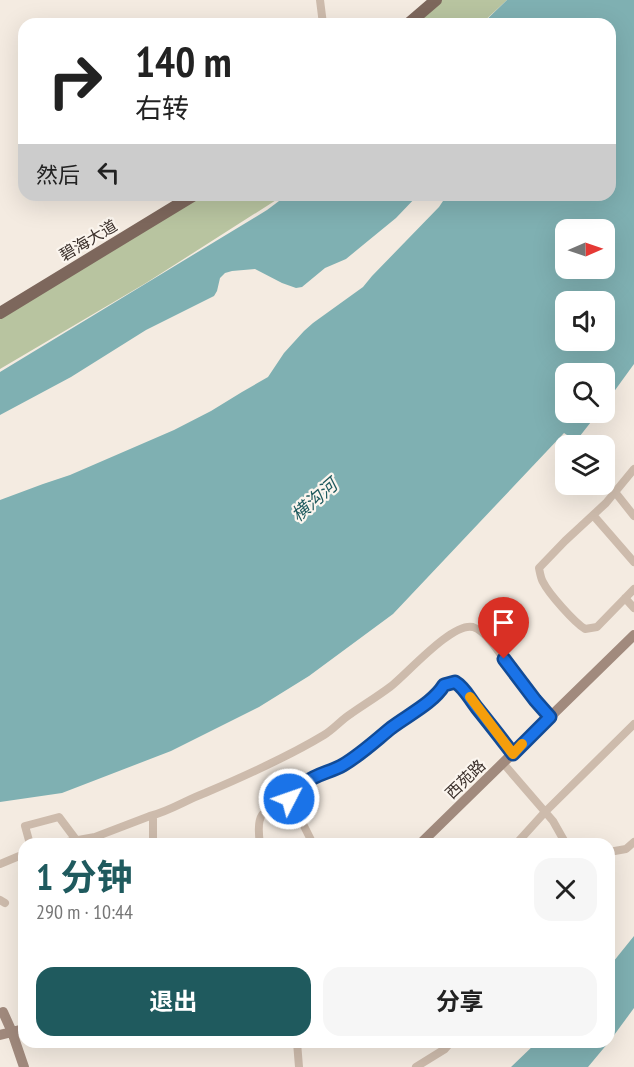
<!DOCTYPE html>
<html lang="zh">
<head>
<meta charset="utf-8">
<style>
	:root { --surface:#fff; --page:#f6f6f6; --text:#222; --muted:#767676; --accent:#1f5a5e }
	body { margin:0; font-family:"PT Sans Narrow","Noto Sans SC",sans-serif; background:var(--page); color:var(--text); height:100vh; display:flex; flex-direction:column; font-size:22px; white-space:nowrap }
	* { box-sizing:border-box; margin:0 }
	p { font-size:20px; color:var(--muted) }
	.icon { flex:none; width:33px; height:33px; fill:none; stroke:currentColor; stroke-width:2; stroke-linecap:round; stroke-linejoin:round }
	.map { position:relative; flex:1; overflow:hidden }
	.sheet { position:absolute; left:18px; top:838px; width:597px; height:210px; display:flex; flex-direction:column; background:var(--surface); border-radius:18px; box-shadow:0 6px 24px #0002 }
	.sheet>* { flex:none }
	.banner { position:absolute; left:18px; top:18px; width:598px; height:183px; border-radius:18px; box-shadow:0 6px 24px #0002; background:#fff; color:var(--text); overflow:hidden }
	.needle { width:39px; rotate:88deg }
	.fabs { position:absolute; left:555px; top:219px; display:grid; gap:12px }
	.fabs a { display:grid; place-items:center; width:60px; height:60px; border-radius:12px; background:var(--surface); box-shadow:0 6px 24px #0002; font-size:30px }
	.pin { position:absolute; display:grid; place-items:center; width:51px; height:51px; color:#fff; margin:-62px -26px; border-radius:50% 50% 50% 0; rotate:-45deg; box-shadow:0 0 6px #0007 }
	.pin .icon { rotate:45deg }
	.me { position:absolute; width:66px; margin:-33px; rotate:49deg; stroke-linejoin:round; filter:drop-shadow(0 0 4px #0008) }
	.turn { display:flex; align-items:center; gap:21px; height:126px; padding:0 18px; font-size:27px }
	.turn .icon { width:78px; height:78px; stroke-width:2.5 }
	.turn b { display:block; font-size:42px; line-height:51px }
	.then { display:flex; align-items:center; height:57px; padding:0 18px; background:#0003; gap:12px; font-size:22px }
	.round { display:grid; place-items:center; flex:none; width:63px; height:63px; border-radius:18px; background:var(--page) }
	.headline { display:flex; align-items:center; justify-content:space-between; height:102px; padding:0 18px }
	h1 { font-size:36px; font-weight:700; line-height:45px; color:var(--accent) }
	.cta { display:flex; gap:12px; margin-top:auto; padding:12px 18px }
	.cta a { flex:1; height:69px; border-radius:18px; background:var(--accent); color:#fff; font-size:24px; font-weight:700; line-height:69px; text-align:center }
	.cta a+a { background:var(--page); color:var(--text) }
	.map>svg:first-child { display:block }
	.green { fill:#b8c4a0 }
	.water { fill:#7fb0b2; fill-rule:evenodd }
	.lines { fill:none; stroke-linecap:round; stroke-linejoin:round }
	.minor { stroke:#cdbbac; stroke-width:8 }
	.secondary { stroke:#a18a7d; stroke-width:10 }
	.primary { stroke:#7d675c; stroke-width:12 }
	.route-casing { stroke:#114b97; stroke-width:15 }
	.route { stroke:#1a73e8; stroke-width:10 }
	.slow { stroke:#f59e0b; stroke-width:10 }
	.labels { text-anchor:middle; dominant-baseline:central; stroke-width:4.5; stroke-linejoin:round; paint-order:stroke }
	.street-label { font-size:16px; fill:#3b302b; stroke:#fbf5ee }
	.water-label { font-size:18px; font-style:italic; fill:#1f5a5e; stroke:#fbf5ee }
</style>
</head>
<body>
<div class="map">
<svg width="634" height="1067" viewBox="0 0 634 1067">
	<rect width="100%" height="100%" fill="#f4ebe1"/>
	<path class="green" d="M437 0H507L481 24H410Z
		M194 195H284L146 283 0 369V313Z"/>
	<path class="water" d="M507 0H634V364L605 404 604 374H566V412L598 413 576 441 564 433 393 614 309 676 259 707 171 751 62 793 0 802V500L43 484 70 475 174 430 211 411 242 392 268 377 284 353 304 331 313 323 363 287 372 276 439 207 447 195H610V24H482ZM566 230H604V268H566ZM566 302H604V340H566Z
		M287 195H418L396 218 363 245 346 259 325 268 302 287 296 288 282 283 255 269 232 271 225 273 220 278 217 291 214 296 146 330 71 377 0 415V372L267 210Z
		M634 936V1008L609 1042V967Z
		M536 1043V1042L608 1043 588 1067H511Z"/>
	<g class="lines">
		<path class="minor" d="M320 0 323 24
			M634 469 606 503 565 541 539 568C540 573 541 579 543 582 549 594 574 622 585 629L597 627 634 589
			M615 492 634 516
			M593 515 634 562
			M625 598 634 608
			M503 763 553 821 566 844
			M150 816C170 811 186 800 205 793 245 776 286 758 324 735 334 729 342 719 352 713 365 704 378 696 390 687 407 674 452 622 473 627 487 631 504 660 512 671 524 687 537 702 550 717
			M30 844 25 826 59 817 77 841
			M56 844 95 837 150 816 153 819V844
			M260 844C259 837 257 822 262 815 267 808 287 799 295 795
			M313 844 299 816 295 795C307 777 324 775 342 765 360 756 375 741 390 729 407 716 434 703 445 685L455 682 461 685 513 754
			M516 844 545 812 634 724
			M609 852 626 849 634 842
			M0 864 24 854
			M0 900 5 903
			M297 1042 299 1067
			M416 1067 445 1049 451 1042"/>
		<path class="secondary" d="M420 844 634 635
			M3 1012 12 1032 24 1067
			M0 1035 24 1029"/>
		<path class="primary" d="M408 24 436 0
			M0 313 194 195"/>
	</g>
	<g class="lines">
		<defs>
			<path id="route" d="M289 799C296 795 299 788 305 783 316 774 331 772 343 765 360 755 375 741 391 728 408 715 433 703 444 685L455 682C465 688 469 698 477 708 489 723 501 738 513 754L550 717 535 700 504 659"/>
		</defs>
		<use href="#route" class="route-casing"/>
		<use href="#route" class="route"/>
		<path class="slow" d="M470 697 513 754 522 744"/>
	</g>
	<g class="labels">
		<g class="street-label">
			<text transform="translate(88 240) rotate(-31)">碧海大道</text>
			<text transform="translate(465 779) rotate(-44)">西苑路</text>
		</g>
		<g class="water-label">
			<text transform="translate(314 500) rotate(-41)">横沟河</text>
		</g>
	</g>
</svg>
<div class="fabs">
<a><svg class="needle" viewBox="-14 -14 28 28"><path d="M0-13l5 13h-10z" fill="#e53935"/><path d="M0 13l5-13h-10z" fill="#767676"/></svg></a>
<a><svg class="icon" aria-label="sound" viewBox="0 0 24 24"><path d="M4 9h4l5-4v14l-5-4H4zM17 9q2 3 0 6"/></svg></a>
<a><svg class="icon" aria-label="search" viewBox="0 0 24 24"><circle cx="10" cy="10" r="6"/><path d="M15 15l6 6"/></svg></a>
<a><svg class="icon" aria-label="layers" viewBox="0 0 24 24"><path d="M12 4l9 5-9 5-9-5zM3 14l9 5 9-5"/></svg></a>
</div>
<div class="pin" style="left:504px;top:659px;background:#d93025"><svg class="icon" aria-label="arrive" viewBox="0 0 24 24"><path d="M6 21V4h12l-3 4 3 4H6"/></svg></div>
<svg class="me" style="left:289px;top:799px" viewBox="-20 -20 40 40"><circle r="17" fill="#1a73e8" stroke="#fff" stroke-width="3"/><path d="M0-11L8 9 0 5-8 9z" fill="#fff"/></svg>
<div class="banner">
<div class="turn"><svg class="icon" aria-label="right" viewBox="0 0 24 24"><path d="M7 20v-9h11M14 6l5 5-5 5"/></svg><div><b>140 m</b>右转</div></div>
<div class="then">然后<svg class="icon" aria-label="left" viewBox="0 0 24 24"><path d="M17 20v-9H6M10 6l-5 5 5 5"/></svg></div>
</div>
<section class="sheet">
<div class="headline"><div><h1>1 分钟</h1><p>290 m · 10:44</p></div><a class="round"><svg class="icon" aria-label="close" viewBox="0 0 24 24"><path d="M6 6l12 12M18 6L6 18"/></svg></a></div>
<div class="cta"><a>退出</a><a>分享</a></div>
</section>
</div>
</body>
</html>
